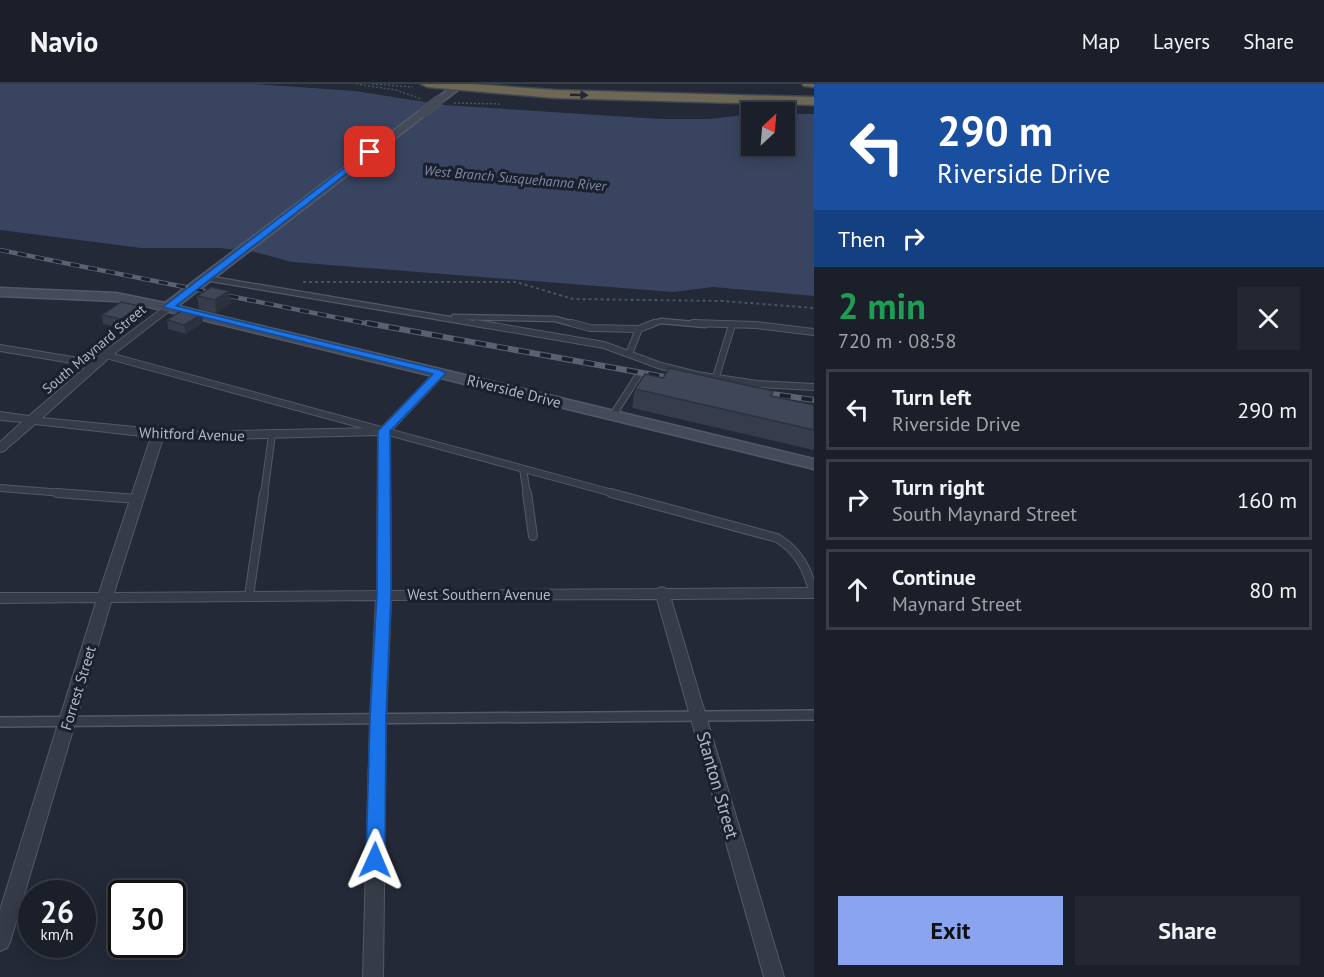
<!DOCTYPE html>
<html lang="en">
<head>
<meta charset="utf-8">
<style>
	:root { --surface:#1a1f29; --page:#232731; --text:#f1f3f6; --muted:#9fa2a8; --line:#383d46; --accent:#8ba4ef }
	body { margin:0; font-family:"PT Sans",sans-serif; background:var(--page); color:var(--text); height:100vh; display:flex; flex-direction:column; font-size:22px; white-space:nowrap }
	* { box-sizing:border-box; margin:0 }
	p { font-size:20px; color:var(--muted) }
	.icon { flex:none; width:33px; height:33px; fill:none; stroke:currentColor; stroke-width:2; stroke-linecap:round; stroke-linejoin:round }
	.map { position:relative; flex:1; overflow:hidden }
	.panel { display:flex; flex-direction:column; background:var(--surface); width:510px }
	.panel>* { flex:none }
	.hud { background:#1a4fa0; color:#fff; overflow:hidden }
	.needle { width:39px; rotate:26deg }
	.tools { position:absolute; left:741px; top:18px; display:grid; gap:12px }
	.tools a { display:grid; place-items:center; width:54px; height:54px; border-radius:0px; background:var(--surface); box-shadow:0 3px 15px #0003,0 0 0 2px var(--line); font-size:30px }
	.speed { position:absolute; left:18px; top:796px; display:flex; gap:12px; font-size:30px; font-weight:700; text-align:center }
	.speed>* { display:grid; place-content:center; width:78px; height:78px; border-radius:50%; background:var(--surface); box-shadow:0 3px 15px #0003,0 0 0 2px var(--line); line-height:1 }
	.speed small { font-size:15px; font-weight:400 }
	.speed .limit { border:3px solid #111; border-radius:9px; background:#fff; color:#111 }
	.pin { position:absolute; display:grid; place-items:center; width:51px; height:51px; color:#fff; margin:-26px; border-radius:12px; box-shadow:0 3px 9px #0006 }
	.me { position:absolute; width:66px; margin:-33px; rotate:1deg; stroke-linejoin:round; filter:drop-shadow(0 0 4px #0008) }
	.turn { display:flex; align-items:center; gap:21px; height:126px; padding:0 24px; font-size:27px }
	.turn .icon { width:78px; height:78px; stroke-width:2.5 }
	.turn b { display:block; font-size:42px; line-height:51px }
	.then { display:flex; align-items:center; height:57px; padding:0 24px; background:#0003; gap:12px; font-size:22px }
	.round { display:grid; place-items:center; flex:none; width:63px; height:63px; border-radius:0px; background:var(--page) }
	.headline { display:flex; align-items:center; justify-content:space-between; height:102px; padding:0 24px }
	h1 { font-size:36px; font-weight:700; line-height:45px; color:#1e9e55 }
	.cta { display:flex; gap:12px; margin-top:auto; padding:12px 24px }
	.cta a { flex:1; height:69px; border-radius:0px; background:var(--accent); color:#111; font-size:24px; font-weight:700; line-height:69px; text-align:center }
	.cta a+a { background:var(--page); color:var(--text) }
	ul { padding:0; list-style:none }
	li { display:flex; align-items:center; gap:18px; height:81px; margin:0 12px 9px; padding:0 12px; border:3px solid var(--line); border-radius:0px }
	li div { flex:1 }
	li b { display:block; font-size:22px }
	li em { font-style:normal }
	header { display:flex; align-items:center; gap:36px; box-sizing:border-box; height:84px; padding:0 30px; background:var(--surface); border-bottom:2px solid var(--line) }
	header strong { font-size:28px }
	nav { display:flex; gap:33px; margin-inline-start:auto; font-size:21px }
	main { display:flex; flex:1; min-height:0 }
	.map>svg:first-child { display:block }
	.water { fill:#394460 }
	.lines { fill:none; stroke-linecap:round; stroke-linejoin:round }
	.service-far3-casing { stroke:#545966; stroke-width:7 }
	.service-far2-casing { stroke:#545966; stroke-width:8 }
	.service-far1-casing { stroke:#545966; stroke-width:10 }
	.service-casing { stroke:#545966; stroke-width:12 }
	.minor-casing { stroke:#545966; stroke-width:2 }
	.secondary-casing { stroke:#545966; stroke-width:3 }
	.motorway-casing { stroke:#414653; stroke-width:3 }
	.path-far1 { stroke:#46555a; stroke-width:1.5; stroke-dasharray:2 2; stroke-linecap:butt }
	.path { stroke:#46555a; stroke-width:2; stroke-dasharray:3 3; stroke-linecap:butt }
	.service-far3 { stroke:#363b48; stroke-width:4.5 }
	.service-far2 { stroke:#363b48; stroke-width:6 }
	.service-far1 { stroke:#363b48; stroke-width:8 }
	.service { stroke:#363b48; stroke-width:9 }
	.minor { fill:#363b48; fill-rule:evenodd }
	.secondary { fill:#454a5b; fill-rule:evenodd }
	.motorway { fill:#6d6754; fill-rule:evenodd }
	.rail-far1-casing { stroke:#5b6171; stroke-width:4.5 }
	.rail-casing { stroke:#5b6171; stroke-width:6 }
	.rail-far1 { stroke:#1c202d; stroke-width:3; stroke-dasharray:9; stroke-linecap:butt }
	.rail { stroke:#1c202d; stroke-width:4; stroke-dasharray:11; stroke-linecap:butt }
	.secondary-bridge-casing { stroke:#545966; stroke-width:11; stroke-linecap:butt }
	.secondary-bridge { stroke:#454a5b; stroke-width:10 }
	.wall { fill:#363c4b }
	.shaded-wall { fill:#2c313d }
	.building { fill:#3f4657; stroke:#2c313d; stroke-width:1.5 }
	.oneway { fill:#242731 }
	.route { fill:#1a73e8; stroke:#114b97; stroke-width:1.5 }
	.labels { text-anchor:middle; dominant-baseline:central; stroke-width:6; stroke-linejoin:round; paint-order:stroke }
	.far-water-label { font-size:14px; font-style:italic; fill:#7c89aa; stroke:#1c202d }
	.far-street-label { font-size:14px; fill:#b1b6c4; stroke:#1c202d }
	.street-label { font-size:15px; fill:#b1b6c4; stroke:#1c202d }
	.near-street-label { font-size:18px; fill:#b1b6c4; stroke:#1c202d }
</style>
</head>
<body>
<header>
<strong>Navio</strong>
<nav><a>Map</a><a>Layers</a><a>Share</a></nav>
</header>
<main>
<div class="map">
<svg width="814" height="893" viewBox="0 0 814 893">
	<rect width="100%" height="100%" fill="#232937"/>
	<path class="water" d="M0 0H254L355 7 444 21 660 35H710L751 30 752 62H784L785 30H814V212L713 203 673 208 292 178 255 168 220 164H142L0 146Z"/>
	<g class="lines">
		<defs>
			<path id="service-far3" d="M206 194 484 241
				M454 233 555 235 578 241
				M650 241 661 237 705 241"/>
			<path id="service-far2" d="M476 239 604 261 661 282 697 291 757 300 814 303
				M572 239 590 244 639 245
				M693 239 756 241 814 248
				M0 264 96 280
				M629 270 639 245 654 239
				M106 271 616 410
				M716 293 732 241
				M613 331 638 292
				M523 385 527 410
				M0 404 76 410
				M264 410 272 351"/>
			<path id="service-far1" d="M57 409 137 415
				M527 409 533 452
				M611 409 777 454C799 467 807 485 814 509
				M249 512 264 409"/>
			<path id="service" d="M0 638 814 631"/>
			<path id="minor" d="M168 220 172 221V225L110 273 42 334 187 348 381 344 436 287H444V291L390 348 391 507 657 505 662 503 667 505 814 504V514L671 515 784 893H764L657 515 391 516 386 635 383 893H363L370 635 376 516 111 518 10 858 7 864 0 867V826L96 518 0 519V509H99L151 353 35 340 4 367 0 368V358L22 338 0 336V328L29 332 102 269ZM378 351 377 507 114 509 163 354 187 356Z"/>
			<path id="secondary" d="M455 1 462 3 442 18H436V14Z
				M421 26 429 28 178 222 814 375V385L141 221 116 217 0 212V204L116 209 165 219Z"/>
			<path id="motorway" d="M421 0H471L555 6 814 13V21L555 14 427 3Z
				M802 0H814V3L804 2Z"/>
		</defs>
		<use href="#service-far3" class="service-far3-casing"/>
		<use href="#service-far2" class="service-far2-casing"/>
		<use href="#service-far1" class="service-far1-casing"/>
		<use href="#service" class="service-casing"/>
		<use href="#minor" class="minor-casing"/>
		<use href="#secondary" class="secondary-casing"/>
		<use href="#motorway" class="motorway-casing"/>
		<path class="path-far1" d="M356 0 396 6 421 15
			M372 0 413 3
			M454 19 502 20"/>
		<path class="path" d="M303 198H516L573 215 723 217 814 224"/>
		<use href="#service-far3" class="service-far3"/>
		<use href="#service-far2" class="service-far2"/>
		<use href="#service-far1" class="service-far1"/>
		<use href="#service" class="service"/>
		<use href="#minor" class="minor"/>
		<use href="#secondary" class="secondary"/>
		<use href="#motorway" class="motorway"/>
		<defs>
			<path id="rail-far1" d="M0 166 374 241"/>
			<path id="rail" d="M367 239 681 296
				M758 308 814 316"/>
		</defs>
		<use href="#rail-far1" class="rail-far1-casing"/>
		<use href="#rail" class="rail-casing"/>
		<use href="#rail-far1" class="rail-far1"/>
		<use href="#rail" class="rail"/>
		<defs>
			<path id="secondary-bridge" d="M424 28 439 16"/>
		</defs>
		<use href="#secondary-bridge" class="secondary-bridge-casing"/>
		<use href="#secondary-bridge" class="secondary-bridge"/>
	</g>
	<path class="wall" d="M197 212 231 219 216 229 199 225Z
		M102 231H142L122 244 103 240Z
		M167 236 203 238 186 250 168 245Z
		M663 294 772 312 814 321V366L632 324 635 305Z"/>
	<path class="shaded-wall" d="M229 207 231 219 216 229 215 216Z
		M140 222 142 231 122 244 121 235Z
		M202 230 203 238 186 250 184 241Z"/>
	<path class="building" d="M211 203 229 207 215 216 197 212Z
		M121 218 140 222 121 235 102 231Z
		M184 225 202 230 184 241 167 236Z
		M669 284 773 307 771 312 814 321V346L635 305 645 290 663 294Z"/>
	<defs><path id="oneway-solid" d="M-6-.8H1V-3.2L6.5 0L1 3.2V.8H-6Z" transform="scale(1.5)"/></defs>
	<use class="oneway" href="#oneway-solid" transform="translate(579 11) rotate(2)"/>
	<path class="route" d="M368 66 374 68 176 222 440 286 446 289 390 347 391 510 386 634 385 776 382 781 375 783 369 781 366 776 370 634 377 510 378 347 433 290 163 223Z"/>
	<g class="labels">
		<g class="far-water-label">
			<text transform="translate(515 94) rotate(5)">West Branch Susquehanna River</text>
		</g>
		<g class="far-street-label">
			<text transform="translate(94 265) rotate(-40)">South Maynard Street</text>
		</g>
		<g class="street-label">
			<text transform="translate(514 307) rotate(14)">Riverside Drive</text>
			<text transform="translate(192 350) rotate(2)">Whitford Avenue</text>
			<text x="479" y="510">West Southern Avenue</text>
			<text transform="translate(78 604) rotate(-73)">Forrest Street</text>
		</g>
		<g class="near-street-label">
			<text transform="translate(718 701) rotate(74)">Stanton Street</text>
		</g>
	</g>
</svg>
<div class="tools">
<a><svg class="needle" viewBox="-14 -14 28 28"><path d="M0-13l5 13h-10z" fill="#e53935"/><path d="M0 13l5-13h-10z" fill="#9fa2a8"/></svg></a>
</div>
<div class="speed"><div>26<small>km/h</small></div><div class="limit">30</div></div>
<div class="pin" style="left:370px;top:68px;background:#d93025"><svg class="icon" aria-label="arrive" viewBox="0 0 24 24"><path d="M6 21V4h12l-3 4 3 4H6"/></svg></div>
<svg class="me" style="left:375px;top:776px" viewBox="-20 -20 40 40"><path d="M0-17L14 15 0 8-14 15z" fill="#1a73e8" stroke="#fff" stroke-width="4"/></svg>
</div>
<section class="panel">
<div class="hud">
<div class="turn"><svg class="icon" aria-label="left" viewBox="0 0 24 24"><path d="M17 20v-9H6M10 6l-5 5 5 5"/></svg><div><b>290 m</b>Riverside Drive</div></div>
<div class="then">Then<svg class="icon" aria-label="right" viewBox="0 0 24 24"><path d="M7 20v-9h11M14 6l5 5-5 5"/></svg></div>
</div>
<div class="headline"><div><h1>2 min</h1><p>720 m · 08:58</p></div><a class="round"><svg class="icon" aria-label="close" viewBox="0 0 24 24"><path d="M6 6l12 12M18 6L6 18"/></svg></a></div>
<ul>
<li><svg class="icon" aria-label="left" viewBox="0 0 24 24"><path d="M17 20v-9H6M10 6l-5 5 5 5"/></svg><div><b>Turn left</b><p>Riverside Drive</p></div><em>290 m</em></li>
<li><svg class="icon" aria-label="right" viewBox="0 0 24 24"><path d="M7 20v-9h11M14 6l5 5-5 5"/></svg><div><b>Turn right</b><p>South Maynard Street</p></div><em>160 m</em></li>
<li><svg class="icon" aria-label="ahead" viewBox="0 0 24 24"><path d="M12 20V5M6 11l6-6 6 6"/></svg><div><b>Continue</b><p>Maynard Street</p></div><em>80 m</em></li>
</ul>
<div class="cta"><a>Exit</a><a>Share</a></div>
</section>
</main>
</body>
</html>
